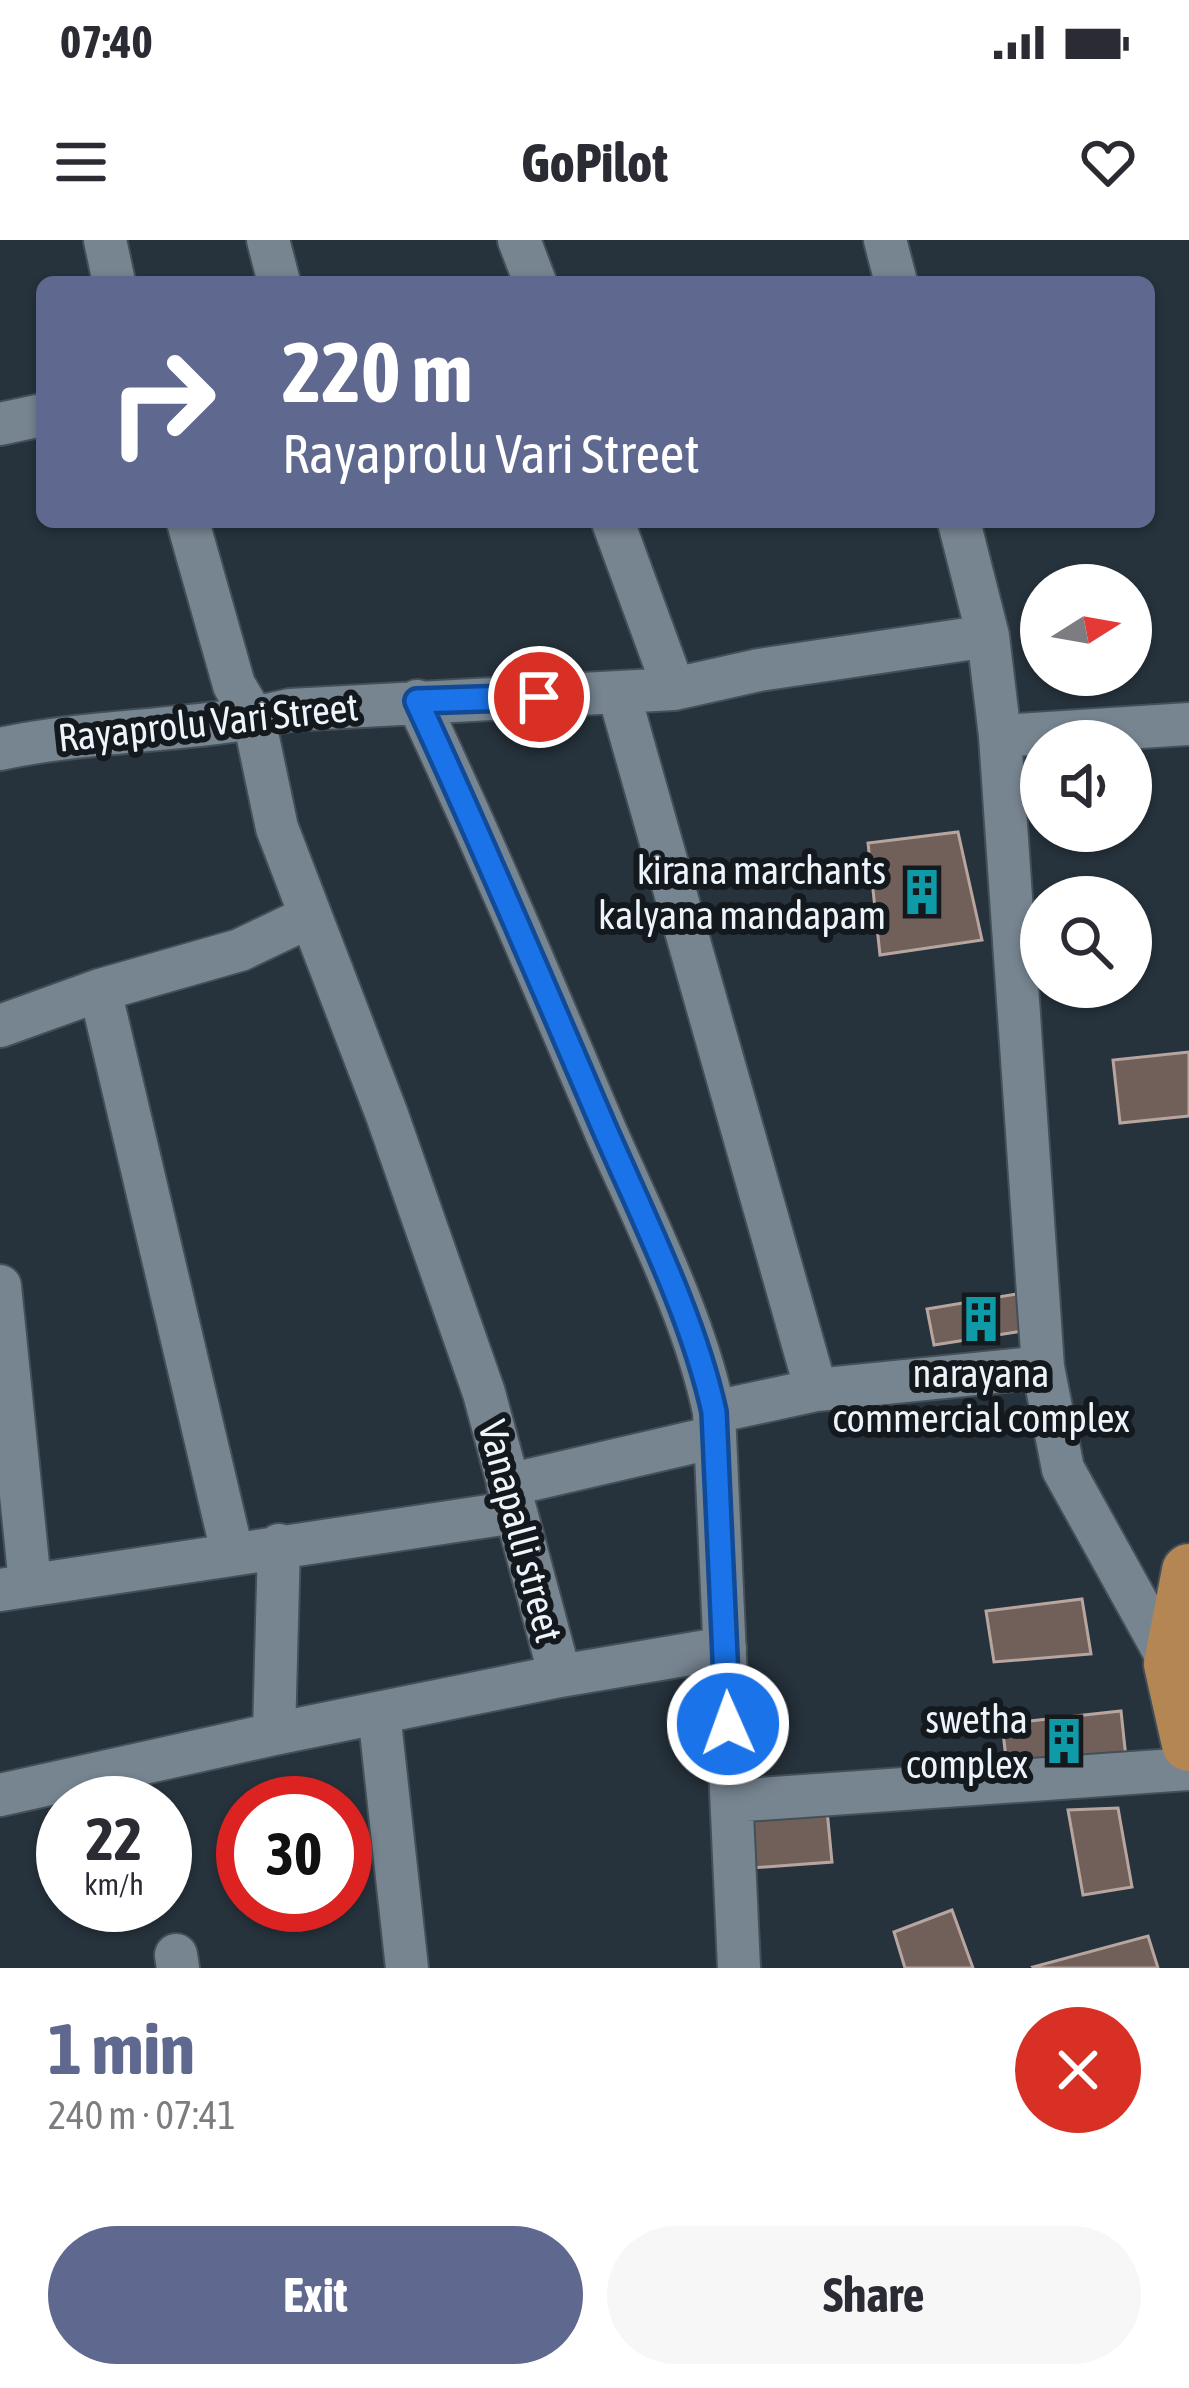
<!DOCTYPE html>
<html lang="en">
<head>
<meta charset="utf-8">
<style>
	:root { --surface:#fff; --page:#f7f7f7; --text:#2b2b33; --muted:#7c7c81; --accent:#5f688e }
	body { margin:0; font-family:"Asap Condensed",sans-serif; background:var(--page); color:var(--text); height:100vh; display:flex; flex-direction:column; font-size:45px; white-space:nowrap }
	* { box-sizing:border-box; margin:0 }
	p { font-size:39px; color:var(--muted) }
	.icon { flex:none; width:66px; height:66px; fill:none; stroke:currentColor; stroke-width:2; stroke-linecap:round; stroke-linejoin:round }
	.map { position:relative; height:1728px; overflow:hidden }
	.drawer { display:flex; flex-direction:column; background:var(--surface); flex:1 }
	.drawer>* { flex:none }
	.banner { position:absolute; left:36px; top:36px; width:1119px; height:252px; border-radius:18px; box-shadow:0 3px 9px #0004; background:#5f688e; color:#fff; overflow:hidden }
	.needle { width:78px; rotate:79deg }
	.tools { position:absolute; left:1020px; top:324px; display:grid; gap:24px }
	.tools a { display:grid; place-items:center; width:132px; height:132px; border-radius:50%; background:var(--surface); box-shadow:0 3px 9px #0004; font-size:60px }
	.speed { position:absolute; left:36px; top:1536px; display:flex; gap:24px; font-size:60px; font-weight:700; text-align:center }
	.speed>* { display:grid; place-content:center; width:156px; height:156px; border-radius:50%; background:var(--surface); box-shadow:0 3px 9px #0004; line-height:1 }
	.speed small { font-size:30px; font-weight:400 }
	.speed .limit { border:18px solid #d22; background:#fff; color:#111 }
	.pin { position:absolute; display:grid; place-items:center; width:102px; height:102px; color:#fff; margin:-51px; border:6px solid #fff; border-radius:50%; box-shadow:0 3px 12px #0007 }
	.me { position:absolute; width:132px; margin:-66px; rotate:358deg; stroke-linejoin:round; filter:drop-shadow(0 0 9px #0008) }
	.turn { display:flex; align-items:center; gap:42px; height:252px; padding:0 48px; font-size:54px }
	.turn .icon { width:156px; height:156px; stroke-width:2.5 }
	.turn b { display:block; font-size:84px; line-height:102px }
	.round { display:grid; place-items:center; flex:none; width:126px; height:126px; border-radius:63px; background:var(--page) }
	.summary { display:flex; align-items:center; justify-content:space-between; height:204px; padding:0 48px }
	h1 { font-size:72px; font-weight:700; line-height:90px; color:var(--accent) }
	.button { display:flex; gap:24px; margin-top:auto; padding:24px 48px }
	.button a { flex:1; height:138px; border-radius:72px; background:var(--accent); color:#fff; font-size:48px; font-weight:700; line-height:138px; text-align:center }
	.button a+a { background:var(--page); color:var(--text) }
	.status { display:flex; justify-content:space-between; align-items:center; height:84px; padding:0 60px; background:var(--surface); direction:ltr }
	.status svg { height:33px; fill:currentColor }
	header { display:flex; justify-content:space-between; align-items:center; height:156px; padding:0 48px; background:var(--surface); font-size:54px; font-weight:700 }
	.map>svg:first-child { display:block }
	.building { fill:#71605a; stroke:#b8a59f; stroke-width:3 }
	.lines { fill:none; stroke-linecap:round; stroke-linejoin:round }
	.minor-casing { stroke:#444f57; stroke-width:46 }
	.major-casing { stroke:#444f57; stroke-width:58 }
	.minor { stroke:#778591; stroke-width:42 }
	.major { stroke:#b48654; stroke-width:54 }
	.route-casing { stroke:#114b97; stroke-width:30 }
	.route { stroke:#1a73e8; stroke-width:21 }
	.labels { text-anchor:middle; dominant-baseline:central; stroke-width:12; stroke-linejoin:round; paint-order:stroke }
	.street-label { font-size:39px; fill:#edf5fc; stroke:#14191e }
	.poi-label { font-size:39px; fill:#edf5fc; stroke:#14191e; text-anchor:end }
</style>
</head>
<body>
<div class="status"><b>07:40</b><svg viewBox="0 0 49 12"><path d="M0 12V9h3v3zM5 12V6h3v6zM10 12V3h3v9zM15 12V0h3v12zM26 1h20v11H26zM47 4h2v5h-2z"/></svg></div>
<header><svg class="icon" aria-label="menu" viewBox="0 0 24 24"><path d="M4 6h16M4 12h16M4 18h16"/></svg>GoPilot<svg class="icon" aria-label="heart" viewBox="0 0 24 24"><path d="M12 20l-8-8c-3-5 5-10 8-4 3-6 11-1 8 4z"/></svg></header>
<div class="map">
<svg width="1189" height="1728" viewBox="0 0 1189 1728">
	<rect width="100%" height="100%" fill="#26323c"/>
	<path class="building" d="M958 592 982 700 880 715 868 603Z
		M1189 812V876L1120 883 1113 820Z
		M1028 1052 1035 1089 934 1105 927 1069Z
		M1082 1359 1091 1414 994 1422 986 1371Z
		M1121 1471 1126 1518 1008 1535 1002 1484Z
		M1118 1568 1132 1647 1083 1655 1068 1570Z
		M827 1570 832 1622 752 1628 750 1577Z
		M952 1670 973 1728H905L894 1692Z
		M1148 1696 1158 1728H1034L1033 1727Z"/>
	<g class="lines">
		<defs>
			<path id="minor" d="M105 0 114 42
				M268 0 279 42
				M519 0 535 42
				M885 0 896 42
				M0 184 42 175
				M613 282 674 449
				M959 282 988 396 1000 496 1043 1127 1063 1229 1171 1424 1183 1433
				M619 454 816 1150
				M417 461C484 603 544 746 605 890 643 977 695 1079 714 1172L816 1150 1043 1127
				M1000 496 1189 484
				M0 509C96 488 195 493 290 470L674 449 759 430 988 396
				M100 750 232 1312
				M0 786 100 750 240 710 309 677
				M0 1046 30 1344
				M714 1172 739 1728
				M508 1245 715 1197
				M0 1350 515 1272
				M560 1436 725 1408
				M379 1473 407 1728
				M274 1494 279 1305
				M0 1555 274 1494 560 1436 484 1153 387 875 277 588 254 479 234 445 188 282
				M732 1561 1189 1529
				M176 1715 178 1728"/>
			<path id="major" d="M1189 1331 1171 1424 1189 1504"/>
		</defs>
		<use href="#minor" class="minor-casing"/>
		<use href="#major" class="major-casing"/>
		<use href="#minor" class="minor"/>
		<use href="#major" class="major"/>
	</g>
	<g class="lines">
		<defs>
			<path id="route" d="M539 457 417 461C483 603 543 746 605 890 643 977 694 1079 714 1172L728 1484"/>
		</defs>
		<use href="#route" class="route-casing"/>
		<use href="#route" class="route"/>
	</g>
	<defs>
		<symbol id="building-bare" viewBox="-9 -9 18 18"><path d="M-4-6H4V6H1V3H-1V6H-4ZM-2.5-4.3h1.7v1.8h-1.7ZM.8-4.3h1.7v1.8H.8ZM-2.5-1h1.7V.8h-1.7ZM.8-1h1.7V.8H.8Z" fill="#0f9aa8" stroke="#14191e" stroke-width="2.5" paint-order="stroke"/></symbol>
	</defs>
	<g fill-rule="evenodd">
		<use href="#building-bare" x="889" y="619" width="66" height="66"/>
		<use href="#building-bare" x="948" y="1046" width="66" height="66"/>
		<use href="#building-bare" x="1031" y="1468" width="66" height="66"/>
	</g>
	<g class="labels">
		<g class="street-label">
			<text transform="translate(208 482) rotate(-6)">Rayaprolu Vari Street</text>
			<text transform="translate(521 1291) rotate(75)">Vanapalli street</text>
		</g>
		<g class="poi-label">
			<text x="886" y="630">kirana marchants<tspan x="886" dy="45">kalyana mandapam</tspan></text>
			<text x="981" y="1133" text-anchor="middle">narayana<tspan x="981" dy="45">commercial complex</tspan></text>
			<text x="1028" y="1479">swetha<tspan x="1028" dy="45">complex</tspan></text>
		</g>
	</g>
</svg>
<div class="tools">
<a><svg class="needle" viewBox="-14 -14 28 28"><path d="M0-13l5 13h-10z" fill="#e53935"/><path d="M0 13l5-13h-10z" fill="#7c7c81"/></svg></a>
<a><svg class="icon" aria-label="sound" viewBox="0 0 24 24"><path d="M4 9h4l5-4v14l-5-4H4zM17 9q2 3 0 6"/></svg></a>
<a><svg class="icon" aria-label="search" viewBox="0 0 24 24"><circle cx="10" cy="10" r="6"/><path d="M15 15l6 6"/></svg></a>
</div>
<div class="speed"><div>22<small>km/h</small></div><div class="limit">30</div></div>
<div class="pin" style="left:539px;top:457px;background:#d93025"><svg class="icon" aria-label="arrive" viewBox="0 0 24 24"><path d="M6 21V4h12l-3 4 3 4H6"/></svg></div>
<svg class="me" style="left:728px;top:1484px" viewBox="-20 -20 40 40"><circle r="17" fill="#1a73e8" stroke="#fff" stroke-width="3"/><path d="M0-11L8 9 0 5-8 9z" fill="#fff"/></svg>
<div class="banner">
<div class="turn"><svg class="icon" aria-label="right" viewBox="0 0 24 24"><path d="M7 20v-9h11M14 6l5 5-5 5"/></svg><div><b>220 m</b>Rayaprolu Vari Street</div></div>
</div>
</div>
<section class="drawer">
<div class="summary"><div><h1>1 min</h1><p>240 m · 07:41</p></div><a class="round" style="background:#d93025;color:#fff"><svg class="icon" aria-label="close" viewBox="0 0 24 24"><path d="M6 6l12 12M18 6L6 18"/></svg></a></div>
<div class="button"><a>Exit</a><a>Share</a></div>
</section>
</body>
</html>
